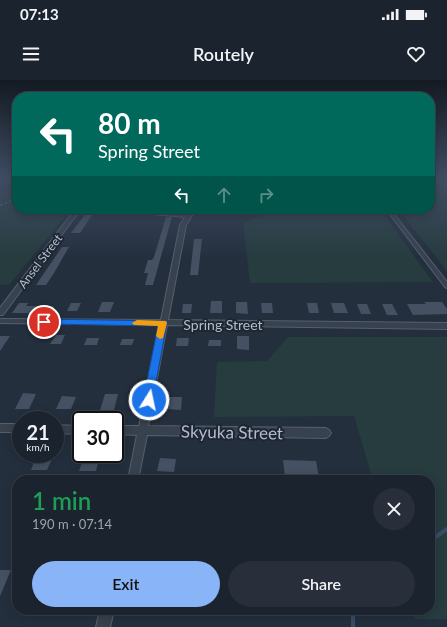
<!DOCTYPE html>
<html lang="en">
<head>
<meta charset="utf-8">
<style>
	:root { --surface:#1b232e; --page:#282f3a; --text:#f1f3f6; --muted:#a0a4aa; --line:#39404a; --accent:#8ab4f8 }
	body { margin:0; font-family:Lato,sans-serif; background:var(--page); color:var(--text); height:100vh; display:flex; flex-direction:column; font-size:15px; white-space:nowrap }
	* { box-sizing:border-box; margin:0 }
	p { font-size:13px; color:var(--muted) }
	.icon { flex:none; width:22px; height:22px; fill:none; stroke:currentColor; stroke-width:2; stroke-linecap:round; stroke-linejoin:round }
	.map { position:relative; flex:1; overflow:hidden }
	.sheet { position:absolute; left:12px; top:395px; width:423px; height:140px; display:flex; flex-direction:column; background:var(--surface); border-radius:16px; box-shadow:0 2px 10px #0003,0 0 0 1px var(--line) }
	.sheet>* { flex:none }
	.guide { position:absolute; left:12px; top:12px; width:423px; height:122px; border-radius:16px; box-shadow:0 2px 10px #0003,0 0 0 1px var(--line); background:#00695c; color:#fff; overflow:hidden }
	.speed { position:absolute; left:12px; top:331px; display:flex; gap:8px; font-size:20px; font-weight:700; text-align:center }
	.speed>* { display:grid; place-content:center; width:52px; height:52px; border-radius:50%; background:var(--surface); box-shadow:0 2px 10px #0003,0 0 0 1px var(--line); line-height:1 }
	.speed small { font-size:10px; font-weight:400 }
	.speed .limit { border:2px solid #111; border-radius:6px; background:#fff; color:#111 }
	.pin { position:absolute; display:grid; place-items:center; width:34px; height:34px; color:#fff; margin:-17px; border:2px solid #fff; border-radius:50%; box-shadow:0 1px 4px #0007 }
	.me { position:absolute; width:44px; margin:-22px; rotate:10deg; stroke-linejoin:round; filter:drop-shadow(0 0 3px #0008) }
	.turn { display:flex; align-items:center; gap:14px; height:84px; padding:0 20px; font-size:18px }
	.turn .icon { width:52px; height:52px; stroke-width:2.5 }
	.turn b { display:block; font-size:28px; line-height:34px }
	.lanes { display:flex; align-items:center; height:38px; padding:0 20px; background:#0003; justify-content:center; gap:20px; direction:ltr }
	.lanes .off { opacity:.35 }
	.round { display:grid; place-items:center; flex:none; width:42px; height:42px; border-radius:21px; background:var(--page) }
	.overview { display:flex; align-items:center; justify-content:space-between; height:68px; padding:0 20px }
	h1 { font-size:24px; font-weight:600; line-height:30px; color:#1e9e55 }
	.primary-button { display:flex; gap:8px; margin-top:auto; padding:8px 20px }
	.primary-button a { flex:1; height:46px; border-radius:24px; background:var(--accent); color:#111; font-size:16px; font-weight:600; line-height:46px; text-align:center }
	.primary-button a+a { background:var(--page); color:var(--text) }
	.status { display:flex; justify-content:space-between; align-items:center; height:28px; padding:0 20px; background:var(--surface); direction:ltr }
	.status svg { height:11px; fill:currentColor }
	header { display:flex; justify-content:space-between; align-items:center; height:52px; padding:0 20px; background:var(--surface); font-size:18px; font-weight:600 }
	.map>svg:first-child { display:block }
	.green { fill:#263c3f }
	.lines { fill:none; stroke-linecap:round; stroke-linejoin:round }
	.stream { stroke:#394c67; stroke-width:4 }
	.building { fill:#455162 }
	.minor-casing { stroke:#565f6c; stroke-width:2 }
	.minor { fill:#38414e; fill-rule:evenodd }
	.rail { stroke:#5a6575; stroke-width:1.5; stroke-dasharray:2.5 2.5; stroke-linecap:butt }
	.route { fill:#1a73e8; stroke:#114b97 }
	.slow { fill:#f59e0b }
	.labels { text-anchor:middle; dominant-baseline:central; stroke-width:4; stroke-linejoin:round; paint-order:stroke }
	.far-street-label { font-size:12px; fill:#b4bcc9; stroke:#1d2633 }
	.street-label { font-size:14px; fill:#b4bcc9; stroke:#1d2633 }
	.near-street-label { font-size:17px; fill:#b4bcc9; stroke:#1d2633 }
</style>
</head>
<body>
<div class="status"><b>07:13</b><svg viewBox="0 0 49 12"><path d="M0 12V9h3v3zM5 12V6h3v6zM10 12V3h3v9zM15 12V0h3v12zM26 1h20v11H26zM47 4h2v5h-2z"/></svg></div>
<header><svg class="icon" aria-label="menu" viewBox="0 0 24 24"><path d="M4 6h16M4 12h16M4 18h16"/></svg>Routely<svg class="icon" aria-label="heart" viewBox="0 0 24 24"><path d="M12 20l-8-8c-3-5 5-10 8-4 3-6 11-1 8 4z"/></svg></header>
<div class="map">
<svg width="447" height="547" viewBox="0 0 447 547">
	<rect width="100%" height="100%" fill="#242f3e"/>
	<path class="green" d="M430 100H447V191L398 129H430Z
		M17 109V129H71L10 204 0 205V113Z
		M278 129H380L433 202 250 203 243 143Z
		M288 257H447V539H414L412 530H430V400H373L354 336 214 337 217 282 267 281Z"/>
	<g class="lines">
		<path class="stream" d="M430 461 447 449
			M353 547V534L355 530"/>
	</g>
	<path class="building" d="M87 132H94L80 153H71Z
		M166 137H172L153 205H145L148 193H144L148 180H152L154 177Z
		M194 159H202L198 195H190Z
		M62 167H69L54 193 46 205H36Z
		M211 221H222V233H210Z
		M102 222H114L110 232H98Z
		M236 222H247L248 234 236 233Z
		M424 222H442L447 229V234L413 235 407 224H426Z
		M19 223H28L26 226H54L49 233H12Z
		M71 223H81L77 231H67Z
		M261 223H272L273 233H262Z
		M307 223H317L319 233H309Z
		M331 223H344L348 233H334Z
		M183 224H192L191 233H182Z
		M357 224H367L371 234H361Z
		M382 224H392L398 235H387Z
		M56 255H65L61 264H50Z
		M0 256H10L0 271Z
		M237 256H249V270L237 269Z
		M87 258H99L97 265H84Z
		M177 258H189L188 266H176Z
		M122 259H134L132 265H120Z
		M209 260H221V266H208Z
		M23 313 36 314 29 329H15Z
		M105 314H118L114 330H100Z
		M62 316 76 317 71 329H56Z
		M169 317H182L181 330 167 329Z
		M160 378 176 379 174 392 157 391Z
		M35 379H52L47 390H31Z
		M83 379H99L96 391H79Z
		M283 380 316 381 319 398 285 397Z
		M0 490H11L0 516Z"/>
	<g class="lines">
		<defs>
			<path id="minor" d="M77 129H82L74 138 3 235H0V228L70 136Z
				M108 129H126L187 134 191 129H196L186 145 168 240 447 243V249L167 245 148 346 326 348 329 350 331 353 329 356 326 358 147 355 138 400H128L137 355 115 354V346H139L160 245 0 243V239L161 240 180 145 185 137 110 130Z
				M386 129H390L447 202V208L445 207Z
				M0 344H21V352H0Z
				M55 345 81 346V354L55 353Z
				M100 530H114L110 547H96Z"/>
		</defs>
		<use href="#minor" class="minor-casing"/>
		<use href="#minor" class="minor"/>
		<path class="rail" d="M0 125 17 119"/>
	</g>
	<linearGradient id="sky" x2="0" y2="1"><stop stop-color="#141a22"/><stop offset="0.56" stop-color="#3f4d63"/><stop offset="1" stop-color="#3f4d63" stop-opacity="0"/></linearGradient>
	<rect width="447" height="177" fill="url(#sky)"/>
	<path class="route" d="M41 239 166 241 167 243 152 323 149 324 145 323 143 320 158 246 44 244H41L40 242Z"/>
	<path class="slow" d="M137 240 166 241 167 243 163 258 160 259 156 256 158 246 134 245 132 243Z"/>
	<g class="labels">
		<g class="far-street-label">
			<text transform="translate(40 181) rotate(-53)">Ansel Street</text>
		</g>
		<g class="street-label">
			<text x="223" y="244">Spring Street</text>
		</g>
		<g class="near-street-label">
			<text transform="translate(232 352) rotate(1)">Skyuka Street</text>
		</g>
	</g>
</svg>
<div class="speed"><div>21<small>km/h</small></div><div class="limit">30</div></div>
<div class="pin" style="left:44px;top:242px;background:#d93025"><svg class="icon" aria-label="arrive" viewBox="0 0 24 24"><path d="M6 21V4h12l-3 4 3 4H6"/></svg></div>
<svg class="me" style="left:149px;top:320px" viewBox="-20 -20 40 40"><circle r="17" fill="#1a73e8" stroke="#fff" stroke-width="3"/><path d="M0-11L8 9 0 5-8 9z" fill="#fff"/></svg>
<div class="guide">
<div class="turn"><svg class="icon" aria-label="left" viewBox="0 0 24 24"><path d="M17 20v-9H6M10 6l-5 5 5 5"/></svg><div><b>80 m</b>Spring Street</div></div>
<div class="lanes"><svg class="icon" aria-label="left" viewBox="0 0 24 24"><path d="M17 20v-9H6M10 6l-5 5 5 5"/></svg><svg class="icon off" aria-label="ahead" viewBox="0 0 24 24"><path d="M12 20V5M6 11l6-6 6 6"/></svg><svg class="icon off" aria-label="right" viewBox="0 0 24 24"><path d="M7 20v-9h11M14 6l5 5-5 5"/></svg></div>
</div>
<section class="sheet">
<div class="overview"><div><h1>1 min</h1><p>190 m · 07:14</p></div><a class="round"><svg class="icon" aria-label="close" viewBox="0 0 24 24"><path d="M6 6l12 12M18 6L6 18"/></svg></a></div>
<div class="primary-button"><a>Exit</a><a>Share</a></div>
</section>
</div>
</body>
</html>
